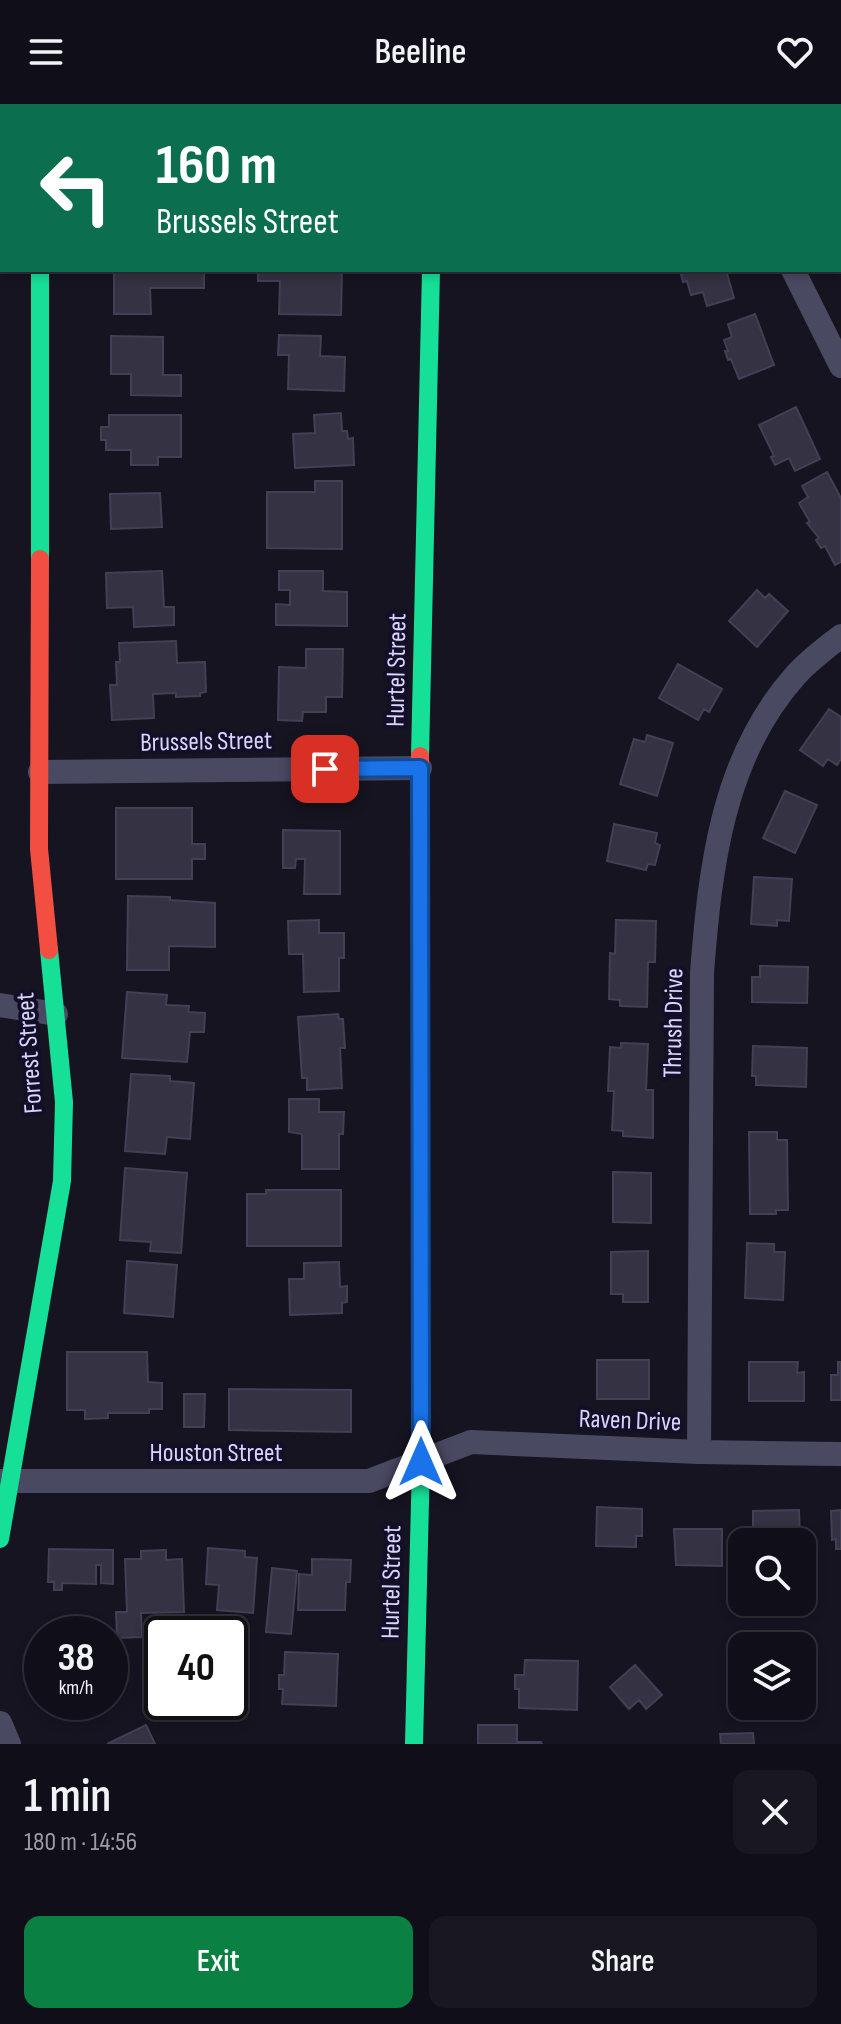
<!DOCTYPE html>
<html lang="en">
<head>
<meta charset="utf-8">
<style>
	:root { --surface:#100f19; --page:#191822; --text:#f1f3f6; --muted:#9c9ca2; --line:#302f38; --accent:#0b8043 }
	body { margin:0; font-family:"Sofia Sans Condensed",sans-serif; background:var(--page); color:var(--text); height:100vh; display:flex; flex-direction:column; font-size:30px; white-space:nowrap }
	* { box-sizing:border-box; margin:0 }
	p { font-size:26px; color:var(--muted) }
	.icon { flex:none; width:44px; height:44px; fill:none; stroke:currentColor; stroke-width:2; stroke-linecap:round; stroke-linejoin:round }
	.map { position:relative; height:1640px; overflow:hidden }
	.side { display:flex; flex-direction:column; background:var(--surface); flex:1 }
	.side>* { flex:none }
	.top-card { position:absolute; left:0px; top:0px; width:842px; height:168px; box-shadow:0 4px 12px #0003,0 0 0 2px var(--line); background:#0b6e4f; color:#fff; overflow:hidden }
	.controls { position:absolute; left:728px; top:1424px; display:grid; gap:16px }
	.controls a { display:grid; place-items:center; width:88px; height:88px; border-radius:16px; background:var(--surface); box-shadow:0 4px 12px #0003,0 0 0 2px var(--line); font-size:40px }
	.speed { position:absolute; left:24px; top:1512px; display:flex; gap:16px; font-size:40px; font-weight:700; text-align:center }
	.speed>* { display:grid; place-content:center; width:104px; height:104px; border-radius:50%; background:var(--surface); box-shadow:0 4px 12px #0003,0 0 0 2px var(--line); line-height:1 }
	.speed small { font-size:20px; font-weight:400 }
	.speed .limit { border:4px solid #111; border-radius:12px; background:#fff; color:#111 }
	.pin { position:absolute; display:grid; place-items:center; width:68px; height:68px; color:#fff; margin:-34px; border-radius:16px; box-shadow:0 4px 12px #0006 }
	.me { position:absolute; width:88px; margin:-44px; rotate:0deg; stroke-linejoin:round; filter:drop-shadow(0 0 6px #0008) }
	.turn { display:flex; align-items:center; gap:28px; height:168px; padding:0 24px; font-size:36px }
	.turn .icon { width:104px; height:104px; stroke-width:2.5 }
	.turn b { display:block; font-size:56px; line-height:68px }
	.round { display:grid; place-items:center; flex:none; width:84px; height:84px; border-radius:16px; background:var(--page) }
	.headline { display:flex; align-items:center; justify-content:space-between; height:136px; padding:0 24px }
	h1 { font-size:48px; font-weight:600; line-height:60px }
	.cta { display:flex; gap:16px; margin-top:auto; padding:16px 24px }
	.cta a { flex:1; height:92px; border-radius:16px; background:var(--accent); color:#fff; font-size:32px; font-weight:600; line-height:92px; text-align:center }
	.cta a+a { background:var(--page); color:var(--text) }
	header { display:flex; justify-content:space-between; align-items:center; height:104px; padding:0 24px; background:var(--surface); font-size:36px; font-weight:600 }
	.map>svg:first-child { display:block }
	.building { fill:#343243; stroke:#433f54; stroke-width:2 }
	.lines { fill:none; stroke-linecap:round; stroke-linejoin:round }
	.street { stroke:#4a4962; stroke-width:24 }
	.fast { stroke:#16e098; stroke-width:18 }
	.jam { stroke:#f24e42; stroke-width:18 }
	.route-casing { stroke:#114b97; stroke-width:20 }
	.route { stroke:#1a73e8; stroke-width:14 }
	.labels { text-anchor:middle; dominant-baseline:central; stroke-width:8; stroke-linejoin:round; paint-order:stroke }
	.street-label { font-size:26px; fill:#d9d4ff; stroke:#130f26 }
</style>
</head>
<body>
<header><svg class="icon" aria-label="menu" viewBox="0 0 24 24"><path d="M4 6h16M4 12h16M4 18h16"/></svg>Beeline<svg class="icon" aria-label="heart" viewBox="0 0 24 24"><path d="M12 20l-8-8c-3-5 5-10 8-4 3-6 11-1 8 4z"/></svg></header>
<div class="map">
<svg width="841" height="1640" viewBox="0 0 841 1640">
	<rect width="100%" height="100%" fill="#161421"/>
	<path class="building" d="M276 0H341V2H276Z
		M114 166H204V184H150L151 210H114Z
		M258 166H342L341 211 279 210 280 177H258Z
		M684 166H726L734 194 707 202 703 188 691 191 687 177 683 178 681 170 685 169Z
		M755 210 774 261 739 275 731 255 728 256 725 247H728L724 236 732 233 728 220Z
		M279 231 321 232 320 252 345 253 344 287 288 285 289 251H278Z
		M111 232 163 233V271H181V292L131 291V270H111Z
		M796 303 820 355 795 367 789 354 775 361 771 353 774 352 759 321Z
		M341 309 342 327H347L348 335 353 334 354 361 295 364 293 330 315 329 314 311Z
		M109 311H181V353H158V361H131V346H106V336H101V323H109Z
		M827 368 841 394V458L835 461 825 442 821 444 816 436 819 434 807 419 810 418 799 399 808 393 802 382Z
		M315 377H342V445L267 444V388H315Z
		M160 389 162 423 111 425 110 390Z
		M162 467 164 503H174V521L134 523 133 503 107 504 106 469Z
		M279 467H323V487L347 488V522L276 521V500L290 501V486H279Z
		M757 486 765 494 769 490 788 507 757 543 729 517Z
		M176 537 177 559 205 558 206 588 200 589V592L176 593V589L153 590 154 614 112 616 110 581H117L116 558H120L119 539Z
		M306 545H343L342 593H326V608H303L302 617 278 616 279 563 306 564Z
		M678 560 722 585 709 608 704 605 698 616 659 594Z
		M829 605 841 613V655L837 661 828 655 823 662 800 646Z
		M647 631 673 639 657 692 620 680 634 635 645 638Z
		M785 687 817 701 795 749 763 734Z
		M116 704H192V740H205V755H192V775H116Z
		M614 720 657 729 655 739 660 741 655 761 648 760 646 766 607 757Z
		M283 726 340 727V790H304L305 755H296L295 764H283Z
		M754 773 792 775 789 817 777 816V822L751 820Z
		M128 792 170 793V796L215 799V843L169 842V866H127Z
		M319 816V829H344V854H339V887L304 888 303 850H289L288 817Z
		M616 816 656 817 655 858H648L647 903 620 902V896L609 895 610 849 615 850Z
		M760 862 808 863 807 899 752 898V873H760Z
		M127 888 167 891 166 901 189 902 188 908 205 909 204 928H190L187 958 122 954Z
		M338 910 339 915H343L345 944H340L342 984 307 986V974H302L298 913Z
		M621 939 648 940 646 986H653V1034L623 1032V1027L612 1026 614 987H608L610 943 621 944Z
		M753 942 807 944 806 983 756 981V972H752Z
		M131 970 170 972V977L194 979 190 1035 167 1033 165 1050 125 1047Z
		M289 995H319V1008H344L343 1030H339V1065H302V1030L289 1028Z
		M749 1028H777V1036H787L788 1106H776V1110H750Z
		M125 1064 187 1069 181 1149 150 1147 151 1138 120 1136Z
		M613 1068 651 1069V1119L613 1118Z
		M266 1086H341V1142H247V1090H266Z
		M747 1139 774 1140V1148H785L783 1196 745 1194Z
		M648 1147V1198H623V1190H611V1148Z
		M127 1157 177 1161 173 1213 124 1209Z
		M339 1158 340 1183 347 1182V1198L342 1199V1209L290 1211 289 1175H304V1159Z
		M67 1248H147L148 1278 162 1279V1305H149V1309H108V1314L85 1315V1306H67Z
		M597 1256H649V1295H597Z
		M749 1258H798L797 1269 804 1268V1297H749Z
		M838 1258H841V1296H831V1271H838Z
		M229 1285 351 1286V1328L229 1326Z
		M184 1290H205L204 1323H184Z
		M597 1403 642 1405V1432H636V1443L596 1442Z
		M799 1406 800 1434H792V1438H753V1407Z
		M841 1406V1445H836V1435L832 1436 831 1407Z
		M674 1425H722V1462L676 1461Z
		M208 1444 245 1447V1453L257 1454 253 1509 217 1506 219 1481 206 1480Z
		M49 1445 113 1446V1480L101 1479V1461H96V1480L62 1479V1486H54V1478H48Z
		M166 1446V1456L182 1455 184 1508 141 1509 142 1533 117 1534 116 1508H127L125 1455H141V1447Z
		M312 1455 351 1456 350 1478H346L345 1506H298L299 1470 312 1471Z
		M272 1464 297 1467 291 1530 266 1528Z
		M285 1548 338 1550 336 1602 282 1600 283 1585H279V1571H284Z
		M110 1552 120 1575 110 1579Z
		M525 1556 578 1557 577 1606 519 1604V1585H515V1571H524Z
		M635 1561 662 1591 646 1605 639 1596 629 1605 610 1583Z
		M61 1598H98L67 1611Z
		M146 1621 155 1640H107Z
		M478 1621H517V1638H541L542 1640H478Z
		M753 1629 754 1640H721L720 1630Z"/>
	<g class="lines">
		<path class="street" d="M747 0V2
			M41 2V0
			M840 82H841
			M0 90H2
			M793 166 841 262
			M40 668 420 664
			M0 901 56 910
			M699 1348 702 869C710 765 722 654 795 572 808 557 826 544 841 532
			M0 1377H369L471 1338 699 1348 841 1350
			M0 1619 9 1640"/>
		<path class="fast" d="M434 0V2
			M40 455V166
			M420 652 431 166
			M0 1435 62 1077 64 998 49 846
			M414 1640 421 1358V1074"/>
		<path class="jam" d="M40 455 39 745 49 846
			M420 652 421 1074"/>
	</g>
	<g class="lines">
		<defs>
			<path id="route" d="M325 665 420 664 421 1358"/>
		</defs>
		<use href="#route" class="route-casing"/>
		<use href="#route" class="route"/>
	</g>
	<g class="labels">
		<g class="street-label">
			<text transform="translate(397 566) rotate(-89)">Hurtel Street</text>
			<text transform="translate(206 638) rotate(-1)">Brussels Street</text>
			<text transform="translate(674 919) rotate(-89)">Thrush Drive</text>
			<text transform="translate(30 949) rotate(-94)">Forrest Street</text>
			<text transform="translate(630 1317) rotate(2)">Raven Drive</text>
			<text x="216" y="1349">Houston Street</text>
			<text transform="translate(392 1478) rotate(-89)">Hurtel Street</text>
		</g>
	</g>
</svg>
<div class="controls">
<a><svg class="icon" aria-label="search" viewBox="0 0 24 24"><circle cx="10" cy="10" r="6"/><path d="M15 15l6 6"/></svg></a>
<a><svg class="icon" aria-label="layers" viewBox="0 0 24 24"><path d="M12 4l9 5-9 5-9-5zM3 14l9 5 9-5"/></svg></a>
</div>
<div class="speed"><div>38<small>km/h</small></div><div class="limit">40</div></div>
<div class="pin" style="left:325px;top:665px;background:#d93025"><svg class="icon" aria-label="arrive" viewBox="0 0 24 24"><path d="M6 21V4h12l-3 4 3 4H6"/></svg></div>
<svg class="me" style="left:421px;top:1358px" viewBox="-20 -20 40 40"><path d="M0-17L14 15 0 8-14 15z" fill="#1a73e8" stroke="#fff" stroke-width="4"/></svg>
<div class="top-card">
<div class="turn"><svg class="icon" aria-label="left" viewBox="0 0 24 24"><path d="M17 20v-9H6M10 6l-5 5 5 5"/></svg><div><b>160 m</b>Brussels Street</div></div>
</div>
</div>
<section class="side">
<div class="headline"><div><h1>1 min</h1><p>180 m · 14:56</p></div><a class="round"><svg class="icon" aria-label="close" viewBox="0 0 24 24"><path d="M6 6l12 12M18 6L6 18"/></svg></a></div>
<div class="cta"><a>Exit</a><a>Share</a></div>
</section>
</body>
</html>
